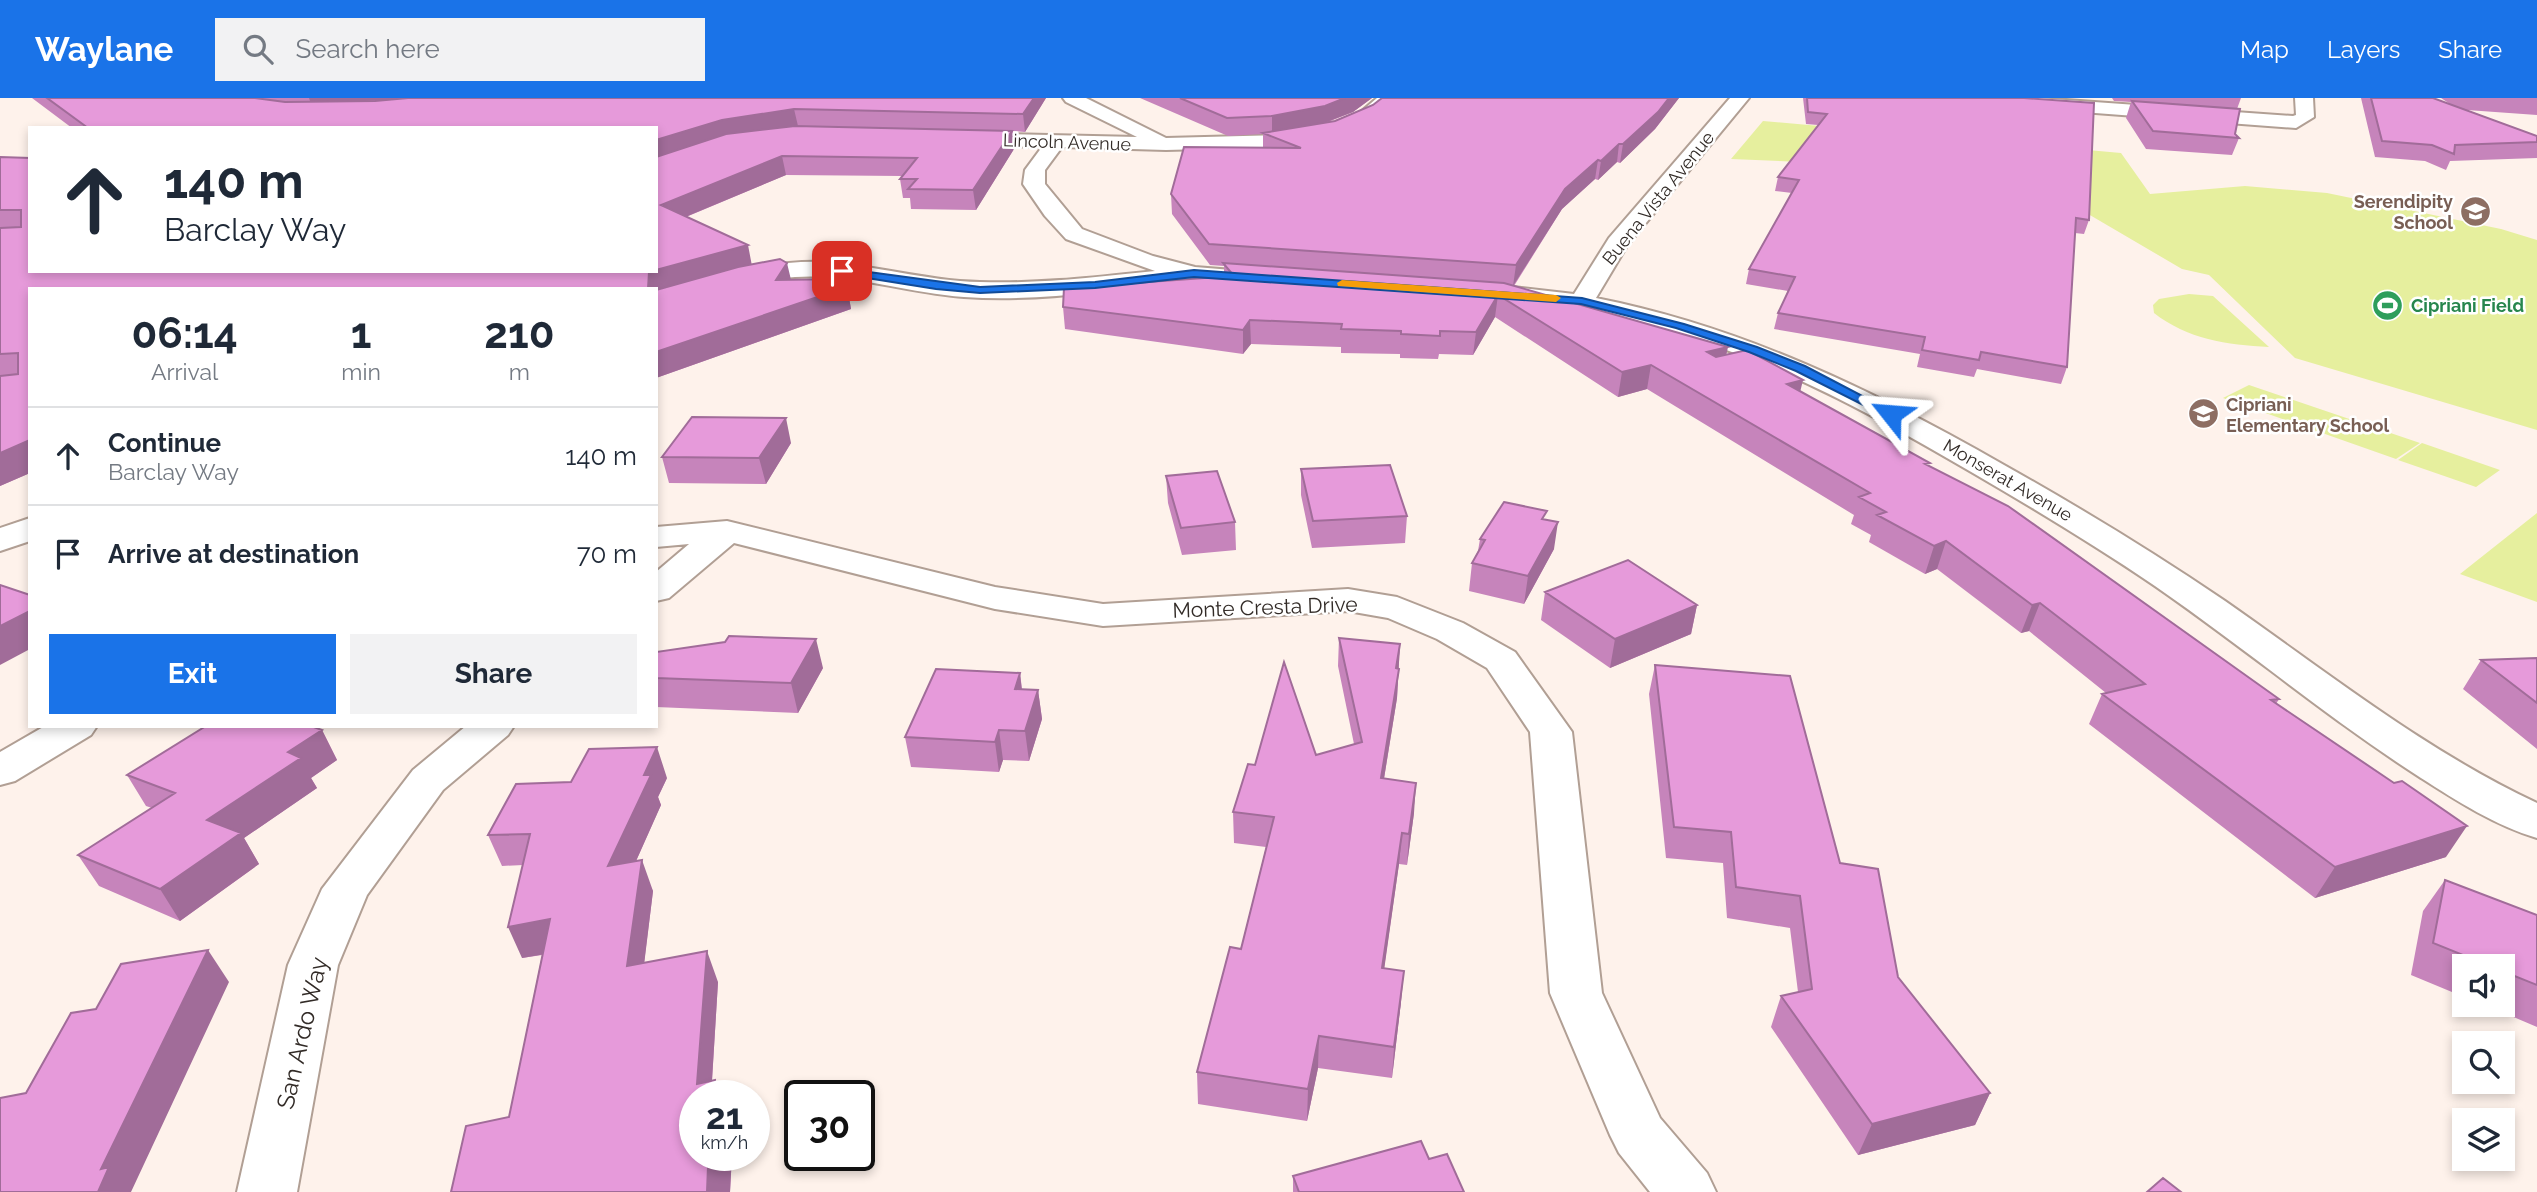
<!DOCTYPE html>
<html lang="en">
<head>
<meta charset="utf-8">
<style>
	:root { --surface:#fff; --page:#f2f2f3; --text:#1f2937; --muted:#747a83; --line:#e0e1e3; --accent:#1a73e8 }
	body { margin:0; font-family:Raleway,sans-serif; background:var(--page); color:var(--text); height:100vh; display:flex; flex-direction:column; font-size:26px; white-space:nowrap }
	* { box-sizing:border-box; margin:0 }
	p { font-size:23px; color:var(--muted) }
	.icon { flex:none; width:38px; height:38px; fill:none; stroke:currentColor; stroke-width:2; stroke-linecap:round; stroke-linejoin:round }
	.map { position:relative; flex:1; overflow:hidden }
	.sheet { position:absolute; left:28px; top:189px; width:630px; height:441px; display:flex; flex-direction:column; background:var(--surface); border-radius:0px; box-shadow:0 4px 10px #0003 }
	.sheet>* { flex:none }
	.top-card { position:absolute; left:28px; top:28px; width:630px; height:147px; border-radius:0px; box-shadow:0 4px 10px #0003; background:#fff; color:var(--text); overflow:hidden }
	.buttons { position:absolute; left:2452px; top:856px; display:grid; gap:14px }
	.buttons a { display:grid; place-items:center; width:63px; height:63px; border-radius:0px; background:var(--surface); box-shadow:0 4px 10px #0003; font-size:35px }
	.speed { position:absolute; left:679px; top:982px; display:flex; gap:14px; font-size:35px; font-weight:700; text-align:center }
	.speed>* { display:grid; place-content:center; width:91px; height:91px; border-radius:50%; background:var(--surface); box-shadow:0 4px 10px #0003; line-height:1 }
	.speed small { font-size:18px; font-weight:400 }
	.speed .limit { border:4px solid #111; border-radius:10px; background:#fff; color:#111 }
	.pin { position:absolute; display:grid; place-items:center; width:60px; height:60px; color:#fff; margin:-30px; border-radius:14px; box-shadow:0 4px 10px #0006 }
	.me { position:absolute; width:77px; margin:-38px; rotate:298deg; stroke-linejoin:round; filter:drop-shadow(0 0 5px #0008) }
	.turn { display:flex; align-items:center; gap:24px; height:147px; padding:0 21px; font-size:32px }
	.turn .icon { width:91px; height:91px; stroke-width:2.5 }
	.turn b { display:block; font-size:49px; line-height:60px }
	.eta { display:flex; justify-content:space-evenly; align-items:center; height:119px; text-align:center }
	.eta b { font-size:42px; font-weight:700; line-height:49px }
	.button { display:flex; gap:14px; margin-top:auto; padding:14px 21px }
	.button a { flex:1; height:80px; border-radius:0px; background:var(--accent); color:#fff; font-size:28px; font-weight:700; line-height:80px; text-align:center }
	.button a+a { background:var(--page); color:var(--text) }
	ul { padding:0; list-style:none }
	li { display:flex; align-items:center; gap:21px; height:98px; padding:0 21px; border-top:2px solid var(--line) }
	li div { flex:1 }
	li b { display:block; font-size:26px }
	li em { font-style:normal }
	header { display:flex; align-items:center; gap:42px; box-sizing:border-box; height:98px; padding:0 35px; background:var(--accent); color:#fff }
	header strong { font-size:33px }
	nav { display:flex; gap:38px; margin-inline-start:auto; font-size:24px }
	.search { width:490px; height:63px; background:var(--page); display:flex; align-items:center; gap:18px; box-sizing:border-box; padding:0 24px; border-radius:0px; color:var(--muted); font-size:26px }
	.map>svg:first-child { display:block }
	.green { fill:#e6ef9e }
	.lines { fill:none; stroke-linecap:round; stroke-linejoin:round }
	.street-casing { stroke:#b19f94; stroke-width:4 }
	.street { fill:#fff; fill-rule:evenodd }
	.wall { fill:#c684bb }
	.shaded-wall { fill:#a16c99 }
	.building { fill:#e69ada; stroke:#a16c99; stroke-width:2 }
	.route { fill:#1a73e8; stroke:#114b97; stroke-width:2 }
	.slow { fill:#f59e0b }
	.labels { text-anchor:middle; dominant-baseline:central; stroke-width:5; stroke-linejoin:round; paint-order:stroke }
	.far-street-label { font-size:18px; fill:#322b27; stroke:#fff }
	.far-education-label { font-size:18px; font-weight:bold; fill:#785e54; stroke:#fff; text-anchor:end }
	.far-leisure-label { font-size:18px; font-weight:bold; fill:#27864d; stroke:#fff; text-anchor:start }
	.street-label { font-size:21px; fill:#322b27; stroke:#fff }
	.near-street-label { font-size:24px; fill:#322b27; stroke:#fff }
</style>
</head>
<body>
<header>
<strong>Waylane</strong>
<div class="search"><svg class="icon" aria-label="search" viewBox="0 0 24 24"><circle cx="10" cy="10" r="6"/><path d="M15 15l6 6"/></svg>Search here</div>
<nav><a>Map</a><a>Layers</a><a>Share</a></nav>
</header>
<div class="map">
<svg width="2537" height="1094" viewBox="0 0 2537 1094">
	<rect width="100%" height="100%" fill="#fef2eb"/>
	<path class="green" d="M1763 23 2121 55 2150 96 2245 88 2327 95 2501 131 2537 142V332L2295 260 2209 177 2182 171 2083 113 1801 64 1731 61Z
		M2189 196 2213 198 2269 249C2227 247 2187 241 2154 215L2153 207 2159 201Z
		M2249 287 2420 345 2396 361 2223 300Z
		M2422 345 2500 372 2476 389 2398 362Z
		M2537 415V504L2460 476Z"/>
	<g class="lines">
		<defs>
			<path id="street" d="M1063 0H1086L1166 40 1277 37 1325 28 1356 18 1377 0H1397L1370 26 1329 39 1277 49 1166 52 1062 49 1045 72V86L1082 131 1153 158 1195 169 1283 176 1286 181 1283 186 1274 188 1186 181 1176 185C1106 193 1035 204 964 199 907 195 853 175 795 179 747 183 703 202 656 214V198C709 181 766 162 822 164 875 167 927 183 980 184 1038 186 1097 179 1155 173L1066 141 1045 118 1023 86 1025 72 1042 49 960 47 950 41 960 35 1137 39 1066 4Z
				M1730 0H1749L1627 148 1596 200C1743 229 1875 293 2004 367 2079 409 2153 454 2225 503 2327 574 2424 652 2537 705V740C2496 728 2457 703 2421 680 2329 621 2245 550 2155 488 2096 448 2035 411 1973 375 1884 323 1793 272 1694 241 1655 228 1614 217 1573 211 1547 207 1521 208 1496 201L1492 196 1496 191 1505 188 1574 196 1609 140Z
				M1954 0H2038L2293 18 2296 17 2295 0H2313L2314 19 2296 30 1963 5Z
				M30 420V443L0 453V430Z
				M727 423 995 489 1103 506 1348 491 1397 499 1463 525 1515 554 1572 634 1602 895 1660 1020 1707 1075 1716 1094H1650L1619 1055 1610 1037 1550 895 1530 634 1487 570 1437 541 1388 520 1348 513 1103 528 995 511 734 445 669 500 656 503V474L689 446 656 449V429Z
				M45 628H97L91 637 15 683 0 687V654Z
				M466 628H514L508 637 443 692 367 797 338 867 297 1094H237L288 867 322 791 413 672Z"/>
		</defs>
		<use href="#street" class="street-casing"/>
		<use href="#street" class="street"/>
	</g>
	<path class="wall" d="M32 0H1046L1025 34 1013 33 1014 51 976 112 911 111 910 100H903L900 81 902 78 786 77 686 119 752 167 791 182 846 181 851 211 656 280V191H30V375L0 388V59L30 60V173L656 30H72Z
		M1140 0H1372L1353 14 1328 24 1335 23 1373 7 1382 0H1679L1655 31 1620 65 1617 64 1598 82 1595 81 1562 111 1514 188 1727 257 1800 293 1929 368 2279 601 2276 606 2446 759 2315 800 2089 626 2102 596 2106 595 2029 533 2021 535 1937 471 1925 476 1869 444 1871 437 1851 426 1854 417 1647 291 1618 299 1495 219 1473 257 1439 256 1438 261 1400 260V256L1341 255V249L1251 246 1243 256 1065 231 1063 209 1224 179V168L1210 167 1172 116 1171 96 1263 50V36L1228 38Z
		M1803 0H2024L2089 122 2084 136 2075 135 2067 269 2061 286 1977 271 1974 279 1917 269 1920 256 1774 231 1778 215 1788 193 1746 186 1749 171 1792 95 1775 93 1778 79 1818 27 1806 26Z
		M2112 0H2241L2237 11 2235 36 2239 40 2232 57 2146 51 2126 20 2131 4 2114 3Z
		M2361 0H2433L2453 8 2441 0H2537V17L2467 12 2537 38V60L2450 63 2446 72 2425 63 2375 59Z
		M791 345 766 386 669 385 662 359Z
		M1301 371 1407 418 1405 445 1312 450 1301 397Z
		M1166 378 1235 424 1236 452 1182 457 1168 405Z
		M1546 421 1554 451 1524 506 1469 493 1472 465 1478 453 1480 441Z
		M1545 494 1697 507 1691 536 1610 570 1541 522Z
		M1339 540 1400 546 1397 600 1384 681 1414 715 1407 767 1399 766 1384 870 1401 904 1392 980 1318 970 1307 1023 1198 1006 1197 974 1241 851 1266 749 1234 745 1233 714 1255 667 1316 657 1354 646 1338 568Z
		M656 554 823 570 798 615 656 609Z
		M2537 560V651L2463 591 2481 562Z
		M1655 567 1840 765 1898 879 1990 995 1975 1027 1858 1057 1771 929 1781 898 1798 894 1790 830 1727 820 1723 765 1666 760 1649 596Z
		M1020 575 1022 591 1038 592 1042 621 1029 663 1003 662 999 674 911 669 905 639Z
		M322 632 337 662 311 680 317 690 244 740 259 766 180 823 99 788 78 757 152 710 146 708 127 677Z
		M667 680 658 699 661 707 636 763 653 793 644 865 718 884 712 983 715 982 721 998H695V1057H732L730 1094H451L509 1019 542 857 522 860 523 767 502 768 488 737Z
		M2445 782 2537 817V929L2483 906H2502V868H2464V899L2411 877 2423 813Z
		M1293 1078 1464 1094H1293Z"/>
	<path class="shaded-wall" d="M309 0H419L311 6Z
		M1034 0H1046L1025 34 1023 16Z
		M1345 0H1372L1353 14 1324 25 1272 35V18Z
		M1669 0H1679L1655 31 1620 65 1623 46Z
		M794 11 798 28 656 62V42L722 22Z
		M1012 33 1014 51 976 112 973 92Z
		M1619 46 1617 64 1598 82 1601 63Z
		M782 58 786 77 666 127 661 107Z
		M1598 62 1595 81 1562 111 1513 188 1516 167 1565 91Z
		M748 147 752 168 656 195V191H648L649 174 656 173V172Z
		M787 165 792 186 776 182Z
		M847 189 851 211 656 280V254Z
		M1498 197 1495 219 1473 257 1476 234Z
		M1250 222 1251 246 1243 256V232Z
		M1728 249 1723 273 1707 254Z
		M1651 267 1647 291 1618 299 1622 274Z
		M1803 282 1797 307 1787 286Z
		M786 320 791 345 766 386 759 360Z
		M30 342V375L0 388V355Z
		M1558 424 1554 451 1524 506 1528 478Z
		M1946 443 1937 471 1925 476 1934 448Z
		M2040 505 2029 533 2021 535 2032 507Z
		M1697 507 1691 536 1610 570 1615 541Z
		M30 513V551L0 567V528Z
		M816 541 823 570 798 615 791 585Z
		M1400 546 1397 600 1379 711 1381 680Z
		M1020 575 1023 604 1015 591Z
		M1038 592 1042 621 1029 663 1025 633Z
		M322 632 337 662 311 680 317 690 244 740 259 766 180 823 160 791 207 722 288 654Z
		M999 632 1003 662 999 674 995 644Z
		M657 649 667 680 658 699 661 707 620 799 608 768 644 677Z
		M1416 685 1414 715 1407 767 1409 736Z
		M2467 728 2446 759 2315 800 2335 769Z
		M1402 735 1399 766 1380 901 1382 870Z
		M642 762 653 793 640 900 627 868Z
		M550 821 563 853 522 860 508 829Z
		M208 852 229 884 131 1094H98L101 1071Z
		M707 853 718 884 711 998 697 986Z
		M1404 873 1401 904 1392 980 1394 949Z
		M1319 938 1318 970 1307 1023 1308 991Z
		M715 982 721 998H714Z
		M1990 995 1975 1027 1858 1057 1872 1026Z
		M718 1057H732L730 1094H707L708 1068Z"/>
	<path class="building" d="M47 0H255L285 4 375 3 408 0H1034L1023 16 794 11 722 22 656 42V30H88Z
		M1180 0H1345L1325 8 1272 18 1227 20Z
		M1382 0H1669L1658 14 1623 46H1619L1601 63 1598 62 1565 91 1516 167 1209 146 1171 96 1184 49 1301 50 1263 35 1335 23 1373 7Z
		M1807 0H2024L2094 5 2089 122 2076 120 2067 269 1981 254 1979 262 1922 252 1925 239 1778 215 1795 179 1749 171 1799 82 1778 79 1827 16 1808 14Z
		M2371 0H2433L2537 38V44L2455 47 2454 56 2432 47 2382 43Z
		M2132 3 2240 11 2235 36 2239 40 2153 33Z
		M795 28 1012 33 973 92 908 91 917 81H900L917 60 782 58 661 107 748 147 656 172V59L726 36Z
		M0 59 30 60V173H650L649 174 648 191H30V342L0 355V278L18 276V255L0 256V130L21 129V112H0Z
		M780 161 787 165 776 182 846 181 847 189 656 254V192L738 169Z
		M1223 165 1504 185 1728 249 1707 254 1716 259 1747 252 1803 282 1787 286 1930 365 1925 366 2008 408 2279 601 2271 602 2394 685 2402 683 2467 728 2335 769 2102 596 2145 586 2040 505 2032 507 1946 443 1934 448 1877 417 1886 414 1859 399 1870 395 1651 267 1622 274 1498 197 1476 234 1440 233V238L1401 236V233L1341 231 1342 226 1250 222 1243 232 1063 209 1064 190 1234 178Z
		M692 319 786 320 759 360 662 359Z
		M1390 367 1407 418 1313 423 1301 371Z
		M1217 373 1235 424 1181 430 1166 378Z
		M1504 404 1547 413 1542 421 1558 424 1528 478 1472 465 1485 442 1480 441Z
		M1628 462 1697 507 1615 541 1545 494Z
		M0 487 30 497V513L0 528Z
		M729 538 816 541 791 585 656 580V554L725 544Z
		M1339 540 1400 546 1396 570 1399 571 1381 680 1416 685 1409 736 1402 735 1382 870 1404 873 1394 949 1319 938 1308 991 1197 974 1230 849 1241 851 1274 719 1233 714 1248 666 1255 667 1284 564 1316 657 1362 644Z
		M2537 560V605L2481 562Z
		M1655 567 1790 578 1840 765 1878 771 1898 879 1990 995 1872 1026 1781 898 1812 891 1800 798 1736 789 1731 734 1674 729Z
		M936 571 1020 575 1015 591 1038 592 1025 633 999 632 995 644 905 639Z
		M206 628H311L322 632 288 654 301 660 207 722 241 735 160 791 78 757 175 695 127 677Z
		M657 649 644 677H651L608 768 642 762 627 868 707 853 697 986 715 982 714 998H695V1057H718V1066L708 1068 707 1094H451L466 1028 509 1019 550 821 508 829 530 736 488 737 516 686 571 684 589 651Z
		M2445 782 2537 817V887L2502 873V868H2490L2433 845Z
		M208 852 101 1071 109 1069 98 1094H0V1000L26 995 71 915 96 911 121 866Z
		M1421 1043 1429 1061 1447 1056 1464 1094H1299L1293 1078Z
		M2163 1080 2181 1094H2147Z"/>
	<path class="route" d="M839 170 980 189 1095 184 1194 172 1582 200 1684 226 1757 249 1805 268 1897 316 1895 319H1887L1796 273 1749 254 1676 230 1581 206 1194 179 1095 190 980 195 936 191 842 176 839 175Z"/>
	<path class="slow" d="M1342 182 1556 197 1561 200 1556 204 1338 188 1337 185Z"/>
	<defs>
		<symbol id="school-disc" viewBox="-11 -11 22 22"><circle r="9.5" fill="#8d6e63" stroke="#fff"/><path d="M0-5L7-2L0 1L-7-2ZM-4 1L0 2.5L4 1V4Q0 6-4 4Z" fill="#fff"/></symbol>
		<symbol id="stadium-disc" viewBox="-11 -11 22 22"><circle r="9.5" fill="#2e9e5b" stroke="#fff"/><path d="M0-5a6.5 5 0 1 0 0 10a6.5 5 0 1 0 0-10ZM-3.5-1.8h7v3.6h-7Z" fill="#fff"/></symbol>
	</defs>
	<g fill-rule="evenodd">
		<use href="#school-disc" x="2458" y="96" width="35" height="35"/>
		<use href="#stadium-disc" x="2370" y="190" width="35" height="35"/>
		<use href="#school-disc" x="2186" y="298" width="35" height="35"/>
	</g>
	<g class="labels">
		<g class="far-street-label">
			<text transform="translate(1067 44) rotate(2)">Lincoln Avenue</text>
			<text transform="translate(1658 100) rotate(-51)">Buena Vista Avenue</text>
			<text transform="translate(2008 382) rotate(30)">Monserat Avenue</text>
		</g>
		<g class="far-education-label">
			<text x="2453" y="103">Serendipity<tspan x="2453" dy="21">School</tspan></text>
			<text x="2226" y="306" text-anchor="start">Cipriani<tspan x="2226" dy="21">Elementary School</tspan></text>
		</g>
		<g class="far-leisure-label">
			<text x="2411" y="207">Cipriani Field</text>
		</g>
		<g class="street-label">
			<text transform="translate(1265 509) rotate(-2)">Monte Cresta Drive</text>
		</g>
		<g class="near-street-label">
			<text transform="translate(302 935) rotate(-77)">San Ardo Way</text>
		</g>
	</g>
</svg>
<div class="buttons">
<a><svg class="icon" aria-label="sound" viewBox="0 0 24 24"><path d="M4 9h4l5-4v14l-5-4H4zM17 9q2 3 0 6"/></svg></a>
<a><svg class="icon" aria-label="search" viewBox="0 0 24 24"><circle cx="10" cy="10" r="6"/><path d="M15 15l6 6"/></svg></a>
<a><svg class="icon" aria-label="layers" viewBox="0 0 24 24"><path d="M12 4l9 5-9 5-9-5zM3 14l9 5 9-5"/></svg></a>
</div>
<div class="speed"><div>21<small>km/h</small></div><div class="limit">30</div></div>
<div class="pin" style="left:842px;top:173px;background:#d93025"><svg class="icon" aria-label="arrive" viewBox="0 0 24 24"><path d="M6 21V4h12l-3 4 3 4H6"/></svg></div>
<svg class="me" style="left:1891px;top:316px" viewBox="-20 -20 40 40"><path d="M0-17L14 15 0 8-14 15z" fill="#1a73e8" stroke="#fff" stroke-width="4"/></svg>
<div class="top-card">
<div class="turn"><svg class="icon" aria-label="ahead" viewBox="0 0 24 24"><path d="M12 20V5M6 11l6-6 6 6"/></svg><div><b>140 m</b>Barclay Way</div></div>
</div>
<section class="sheet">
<div class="eta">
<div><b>06:14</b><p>Arrival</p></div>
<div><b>1</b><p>min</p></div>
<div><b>210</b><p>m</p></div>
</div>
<ul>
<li><svg class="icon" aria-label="ahead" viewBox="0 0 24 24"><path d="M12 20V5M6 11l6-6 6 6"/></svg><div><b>Continue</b><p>Barclay Way</p></div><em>140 m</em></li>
<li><svg class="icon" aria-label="arrive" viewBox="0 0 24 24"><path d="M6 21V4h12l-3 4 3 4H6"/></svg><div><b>Arrive at destination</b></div><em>70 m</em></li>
</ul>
<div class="button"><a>Exit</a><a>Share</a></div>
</section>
</div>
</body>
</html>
